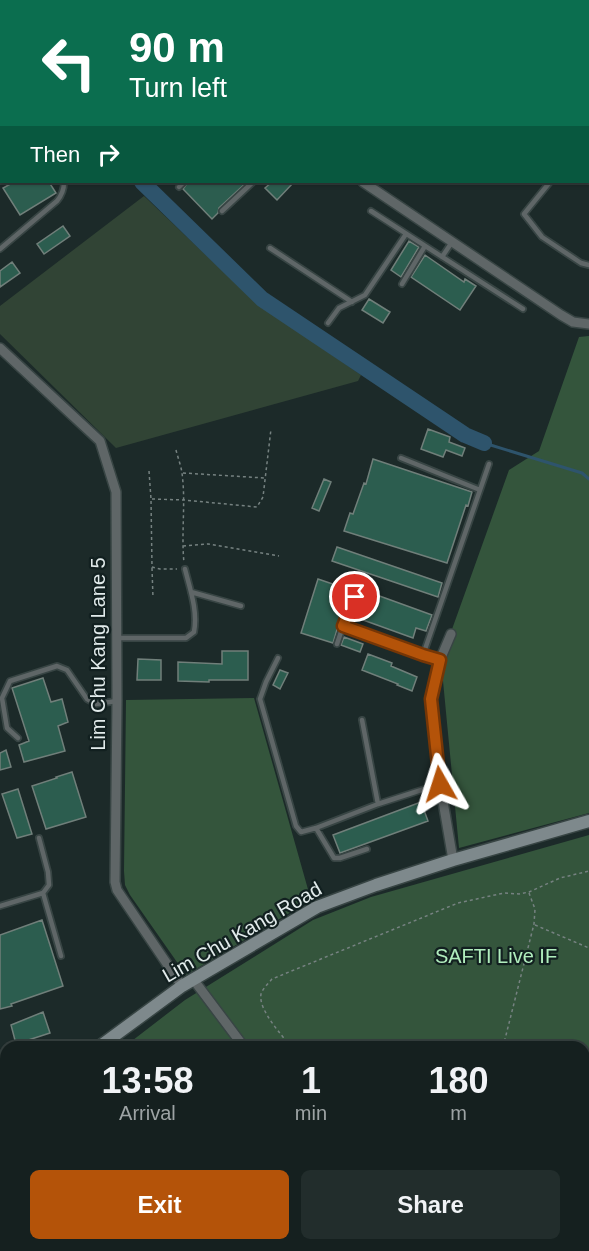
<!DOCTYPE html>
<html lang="en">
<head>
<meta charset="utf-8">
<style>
	:root { --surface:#15201f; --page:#222d2c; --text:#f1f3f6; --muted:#9da3a4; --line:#343e3d; --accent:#b45309 }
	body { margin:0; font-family:Arial,sans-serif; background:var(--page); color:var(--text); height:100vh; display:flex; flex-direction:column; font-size:22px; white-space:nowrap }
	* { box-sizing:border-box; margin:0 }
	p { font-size:20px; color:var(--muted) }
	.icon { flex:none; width:33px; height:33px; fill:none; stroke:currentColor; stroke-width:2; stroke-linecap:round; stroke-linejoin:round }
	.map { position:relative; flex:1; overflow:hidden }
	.drawer { position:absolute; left:0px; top:1041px; width:590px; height:210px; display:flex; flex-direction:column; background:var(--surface); border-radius:18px 18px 0 0; box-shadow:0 2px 4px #0004,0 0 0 2px var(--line) }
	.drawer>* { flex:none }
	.guide { position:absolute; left:0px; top:0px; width:590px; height:183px; box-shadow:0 2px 4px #0004,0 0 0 2px var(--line); background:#0b6e4f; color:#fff; overflow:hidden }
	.pin { position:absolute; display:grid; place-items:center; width:51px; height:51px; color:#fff; margin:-26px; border:3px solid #fff; border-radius:50%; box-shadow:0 2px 6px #0007 }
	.me { position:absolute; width:66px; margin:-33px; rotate:354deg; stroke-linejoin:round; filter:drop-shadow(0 0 4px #0008) }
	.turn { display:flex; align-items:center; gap:21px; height:126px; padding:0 30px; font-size:27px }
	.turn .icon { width:78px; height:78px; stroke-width:2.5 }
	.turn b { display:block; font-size:42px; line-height:51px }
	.then { display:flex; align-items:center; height:57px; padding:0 30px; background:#0003; gap:12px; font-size:22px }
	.eta { display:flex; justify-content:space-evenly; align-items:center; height:102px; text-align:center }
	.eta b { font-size:36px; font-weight:800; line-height:42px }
	.cta { display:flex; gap:12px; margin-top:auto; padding:12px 30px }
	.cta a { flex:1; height:69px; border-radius:9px; background:var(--accent); color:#fff; font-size:24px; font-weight:800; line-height:69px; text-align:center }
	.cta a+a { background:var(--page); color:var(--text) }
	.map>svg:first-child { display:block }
	.green { fill:#314435 }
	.forest { fill:#34553c }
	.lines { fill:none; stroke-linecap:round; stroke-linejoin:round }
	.stream { stroke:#2e546c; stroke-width:3 }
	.river { stroke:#2e546c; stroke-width:16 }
	.building { fill:#2c5d4f; stroke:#707f7a; stroke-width:1.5 }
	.lane-casing { stroke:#384544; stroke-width:8 }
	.street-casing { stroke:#384544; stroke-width:12 }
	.secondary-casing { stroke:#384544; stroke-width:15 }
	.path { stroke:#768281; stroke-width:1.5; stroke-dasharray:3 3; stroke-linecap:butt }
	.lane { stroke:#5f6667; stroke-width:4.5 }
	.street { stroke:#5f6667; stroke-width:9 }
	.secondary { stroke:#7e898c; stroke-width:12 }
	.route-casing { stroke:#753606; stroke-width:15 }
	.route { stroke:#b45309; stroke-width:10 }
	.labels { text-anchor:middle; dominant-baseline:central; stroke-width:4.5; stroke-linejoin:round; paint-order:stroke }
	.street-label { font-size:20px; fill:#e2ebeb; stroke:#122020 }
	.park-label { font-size:20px; fill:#b1edbd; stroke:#122020 }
</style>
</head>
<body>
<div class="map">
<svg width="589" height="1251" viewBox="0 0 589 1251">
	<rect width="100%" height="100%" fill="#1c2a29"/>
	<path class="green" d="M144 196 255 302 361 375 358 381 116 448 0 334V306Z"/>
	<path class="forest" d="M159 0H402L401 2H160Z
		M589 336V813L459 848 441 660 509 470 539 451 579 337Z
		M254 698 311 900 186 975 130 895 125 885 124 871 126 700Z
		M589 835V1251H0V1143L6 1138V1245H584V1047H124L185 1000 313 920 371 897Z"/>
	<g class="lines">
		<path class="stream" d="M484 443 582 473 589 479"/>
		<path class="river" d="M0 25 2 28
			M142 182 262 299 465 435 484 443"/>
	</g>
	<path class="building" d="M14 182H49L56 193 20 215 3 188Z
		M188 182H247L219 208 218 213 212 219 183 189Z
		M272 182H294L277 200 265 188Z
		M63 226 70 236 44 254 37 244Z
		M409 241 419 247 401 277 391 270Z
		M425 255 464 282 465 279 476 286 460 310 411 277Z
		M12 262 20 273 0 287V271Z
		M369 299 390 312 383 323 362 310Z
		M428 429 450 437 449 442 465 448 462 456 446 450 443 457 421 449Z
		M373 459 472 492 468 506 466 505 447 563 344 531 350 513 353 514 364 483 366 484Z
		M324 479 331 482 319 511 312 508Z
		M337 547 442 583 438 597 332 561Z
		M318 579 356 592H353L351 594 342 613 333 643 301 633Z
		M363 590 432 615 426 631 416 628 413 638 352 616 359 597V594L356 592 362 593Z
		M344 637 363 644 360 652 341 645Z
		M222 651H248V680H209V682L178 681V662L222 664Z
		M368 654 392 663 391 666 417 677 412 691 397 685 398 684 362 670Z
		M138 659 161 660V680H137Z
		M280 670 288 673 280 689 273 685Z
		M43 678 51 702 62 699 68 722 58 726 65 751 24 762 19 745 29 741 12 688Z
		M6 750 11 767 0 770V753Z
		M72 772 86 817 46 829 32 786 57 778 56 777Z
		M18 789 32 834 17 838 2 794Z
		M421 802 428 821 340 853 333 835Z
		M42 920 63 986 11 1004 12 1006 0 1009V935Z
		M43 1012 50 1033 16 1044 11 1025Z"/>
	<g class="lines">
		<defs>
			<path id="lane" d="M37 0 39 2
				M81 0 82 2
				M110 2 112 0
				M536 2 537 0
				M580 2 581 0
				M0 106H2
				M588 128 589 126
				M588 174 589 176
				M550 182 524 214 542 237 581 263 589 265
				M179 187 184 182
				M222 211 253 182
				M371 211 523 309
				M270 248 352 302
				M0 249 57 201C62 195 64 190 64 182
				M442 257 452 242
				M402 284 425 246
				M328 323 339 308 365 295 406 234
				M401 458 480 490
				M191 592 241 606
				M355 596 343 626 423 655
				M116 638H186L194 632C198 611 190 589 185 569
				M337 644 343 626
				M278 658 266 682 260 699 296 826 301 832 316 828 378 804 440 784
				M440 660 423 655 489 464
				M362 720 378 804
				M18 738 7 728 2 698 10 681 57 666 67 670 87 699 96 704 117 701
				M316 828 334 858H340L367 849
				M43 893 61 956
				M0 906 43 893 49 885 48 872 39 838"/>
			<path id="street" d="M140 0 142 2
				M363 182 561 315 573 322 589 324
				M0 348 100 441 116 492 117 701 115 882 117 890 182 986
				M451 634 440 660 431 699 440 784 453 860
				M193 979 244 1047
				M404 1245 410 1251"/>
			<path id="secondary" d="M99 1047 182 986 317 907 376 885 453 860 589 821
				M0 1120 6 1116"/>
		</defs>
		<use href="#lane" class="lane-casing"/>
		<use href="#street" class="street-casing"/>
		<use href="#secondary" class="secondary-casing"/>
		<path class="path" d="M176 450C178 458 181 466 182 473 186 503 181 533 184 563
			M149 471 151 499 152 567 160 569H177
			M183 473 265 478
			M152 499 184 500 257 507 263 497 271 429
			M183 546 208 544 279 556
			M152 568 153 598
			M535 925 589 948
			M291 1047C282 1035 258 1010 261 994 263 988 268 984 272 979L458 903 504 893 519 894 529 892 560 878 589 871
			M503 1047 534 924 535 909 529 893
			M468 1245 473 1251"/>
		<use href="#lane" class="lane"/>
		<use href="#street" class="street"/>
		<use href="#secondary" class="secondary"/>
	</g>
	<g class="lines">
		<defs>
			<path id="route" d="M355 597 343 626 423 655 440 660 431 699 440 784"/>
		</defs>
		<use href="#route" class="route-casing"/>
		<use href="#route" class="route"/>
	</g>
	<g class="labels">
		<g class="street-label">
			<text transform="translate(98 654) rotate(-90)">Lim Chu Kang Lane 5</text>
			<text transform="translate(242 932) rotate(-30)">Lim Chu Kang Road</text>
		</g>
		<g class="park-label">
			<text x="496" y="956">SAFTI Live IF</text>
		</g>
	</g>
</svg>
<div class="pin" style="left:355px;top:597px;background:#d93025"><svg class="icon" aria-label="arrive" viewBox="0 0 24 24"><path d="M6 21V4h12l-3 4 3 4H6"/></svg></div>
<svg class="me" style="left:440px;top:784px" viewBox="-20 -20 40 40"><path d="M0-17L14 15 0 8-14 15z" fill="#b45309" stroke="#fff" stroke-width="4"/></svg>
<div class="guide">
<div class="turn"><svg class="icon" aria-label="left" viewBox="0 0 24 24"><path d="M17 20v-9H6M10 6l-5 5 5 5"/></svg><div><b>90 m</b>Turn left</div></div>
<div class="then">Then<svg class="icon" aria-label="right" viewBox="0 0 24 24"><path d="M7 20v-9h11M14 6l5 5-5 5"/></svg></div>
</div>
<section class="drawer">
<div class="eta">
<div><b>13:58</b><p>Arrival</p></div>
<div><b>1</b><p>min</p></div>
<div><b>180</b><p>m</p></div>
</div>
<div class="cta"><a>Exit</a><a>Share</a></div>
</section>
</div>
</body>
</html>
